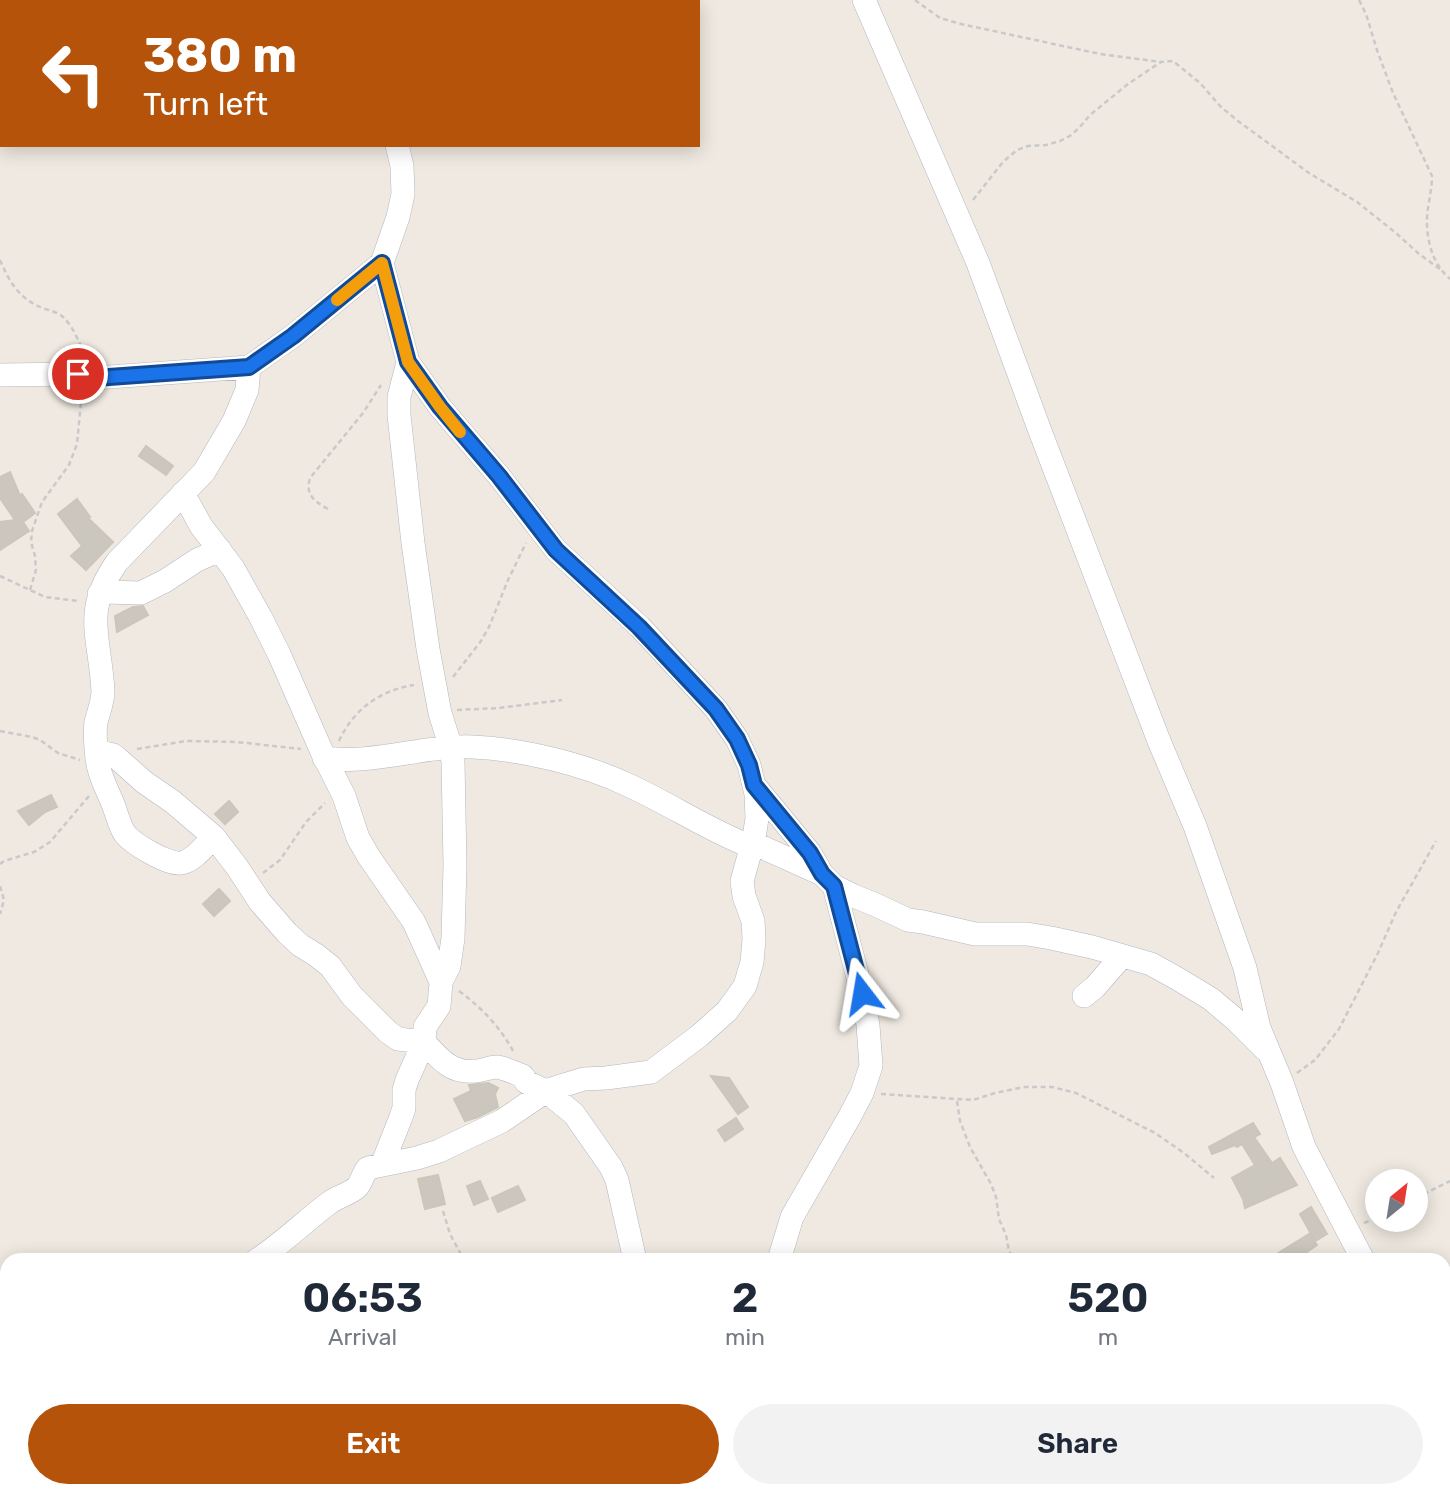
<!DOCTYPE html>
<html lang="en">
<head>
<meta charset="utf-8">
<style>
	:root { --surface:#fff; --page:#f2f2f3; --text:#1f2937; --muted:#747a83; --accent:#b45309 }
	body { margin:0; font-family:Rubik,sans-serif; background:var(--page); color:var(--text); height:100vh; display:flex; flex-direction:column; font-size:26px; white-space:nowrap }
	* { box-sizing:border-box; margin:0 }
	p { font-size:23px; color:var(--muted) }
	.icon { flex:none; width:38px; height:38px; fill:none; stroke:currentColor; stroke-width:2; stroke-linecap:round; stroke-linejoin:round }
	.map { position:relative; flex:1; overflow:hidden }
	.drawer { position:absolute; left:0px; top:1253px; width:1451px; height:245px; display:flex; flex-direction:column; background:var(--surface); border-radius:21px 21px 0 0; box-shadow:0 4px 18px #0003 }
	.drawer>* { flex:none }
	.top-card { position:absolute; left:0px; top:0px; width:700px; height:147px; box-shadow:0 4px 18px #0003; background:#b45309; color:#fff; overflow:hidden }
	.needle { width:46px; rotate:30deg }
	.buttons { position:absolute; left:1365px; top:1169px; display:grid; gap:14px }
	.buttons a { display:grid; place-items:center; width:63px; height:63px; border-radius:50%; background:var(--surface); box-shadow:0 4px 18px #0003; font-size:35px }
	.pin { position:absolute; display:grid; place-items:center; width:60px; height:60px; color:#fff; margin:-30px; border:4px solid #fff; border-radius:50%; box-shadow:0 2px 7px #0007 }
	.me { position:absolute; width:77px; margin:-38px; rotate:346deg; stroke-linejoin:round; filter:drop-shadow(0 0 5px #0008) }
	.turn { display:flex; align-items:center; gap:24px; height:147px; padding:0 28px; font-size:32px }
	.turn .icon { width:91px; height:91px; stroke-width:2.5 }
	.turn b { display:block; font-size:49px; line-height:60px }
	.eta { display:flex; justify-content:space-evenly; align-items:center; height:119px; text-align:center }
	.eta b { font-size:42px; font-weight:600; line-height:49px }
	.button { display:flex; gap:14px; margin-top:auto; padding:14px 28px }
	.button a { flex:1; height:80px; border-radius:42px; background:var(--accent); color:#fff; font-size:28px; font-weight:600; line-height:80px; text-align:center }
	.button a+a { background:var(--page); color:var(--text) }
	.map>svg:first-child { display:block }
	.building { fill:#cbc7bf; stroke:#cbc5ba; stroke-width:2 }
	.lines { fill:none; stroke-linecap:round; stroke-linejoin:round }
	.minor-casing { stroke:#b4b7c1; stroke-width:24 }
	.path { stroke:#c9c9c9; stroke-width:2.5; stroke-dasharray:5 3.5; stroke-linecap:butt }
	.minor { stroke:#fff; stroke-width:23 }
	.route-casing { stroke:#114b97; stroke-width:18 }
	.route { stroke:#1a73e8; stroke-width:12 }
	.slow { stroke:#f59e0b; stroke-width:12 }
</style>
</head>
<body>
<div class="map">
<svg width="1450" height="1498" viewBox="0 0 1450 1498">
	<rect width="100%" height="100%" fill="#efe9e1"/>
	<path class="building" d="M146 446 173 466 166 475 139 456Z
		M10 472 20 496 22 494 35 513 23 522 29 531 0 550V522L15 520 0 498V477Z
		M77 499 90 517 88 518 113 542 86 570 71 556 82 546 58 514Z
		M143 606 148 615 117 632 115 616 133 607Z
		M51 795 57 807 45 812 29 825 18 811Z
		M229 801 238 812 225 824 215 814Z
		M219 889 230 901 214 916 203 904Z
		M711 1076 729 1078 748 1107 738 1114Z
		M488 1083 498 1088 495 1094 498 1107 478 1117 465 1121 454 1099 471 1091 469 1085Z
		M736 1118 743 1129 725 1141 718 1130Z
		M1253 1123 1260 1134 1254 1137 1272 1163 1280 1158 1297 1185 1245 1208 1243 1199 1232 1178 1255 1165 1242 1144 1237 1147 1235 1145 1212 1154 1209 1147Z
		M438 1175 445 1204 425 1209 418 1179Z
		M480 1181 488 1199 474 1205 467 1186Z
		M518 1186 525 1200 498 1212 492 1198Z
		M1311 1207 1327 1234 1315 1241 1300 1214Z
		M1309 1234 1317 1245 1295 1260H1267Z"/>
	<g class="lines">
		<defs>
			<path id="minor" d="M363 0V2
				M864 0 978 263 1040 431 1159 741 1195 826 1245 968 1259 1028 1282 1083 1304 1147 1363 1260
				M0 375 78 374 95 378 249 367 293 336 382 263 398 217 403 194 402 166 397 145
				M183 493 201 526 233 568 261 618 279 654 322 752 344 796 358 838 369 857 414 922 441 982
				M99 594 106 592 141 593 165 581 197 560 220 550
				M96 751 113 755 117 758 144 782 173 802 214 837 237 867 260 902 287 933 300 945 316 955 330 966 352 996 388 1032 398 1039 424 1042C439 1058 451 1074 475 1071 482 1071 490 1067 497 1067 505 1068 515 1073 523 1076L526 1082 546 1091 574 1114 611 1167 617 1180 635 1260
				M324 758C374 765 423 745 473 747 521 749 584 764 628 785 670 804 708 830 752 847
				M754 785 810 853 822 874 834 886 854 896 876 905 908 920 923 922 975 934H1027L1051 938 1092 947 1151 964 1178 979 1211 999 1237 1021 1265 1049
				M214 837C205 845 194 861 181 863 168 865 133 844 125 834 119 825 117 814 113 804 107 789 99 776 97 759 96 747 94 734 96 722 99 711 103 701 103 691 100 636 82 612 117 562L204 472 234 421 247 390 249 367
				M753 843 822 874
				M1084 996 1095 987 1122 956
				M382 1165 401 1117 404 1108V1090L407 1080 424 1042 425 1027 439 1006 441 982 449 966 453 938 455 865 453 762 451 748 440 713 428 649 413 543 399 415V397L408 362
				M257 1260C283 1243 305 1221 329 1203 338 1196 351 1194 358 1186 362 1181 363 1173 368 1168L417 1158 439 1151 502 1121 546 1091 564 1085 584 1079 606 1078 651 1072 699 1036 727 1011 745 986 752 962 754 939 753 921 744 896 742 881 754 838 757 818 756 794 749 765 737 739 716 709 640 627 556 550 499 476 440 407 408 362 382 263
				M779 1260 792 1217 850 1116 862 1093 871 1066 868 1025 862 993 834 886
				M1444 1356 1450 1364
				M761 1498 763 1491"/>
		</defs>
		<use href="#minor" class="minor-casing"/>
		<path class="path" d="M915 0 940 18 961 24 1100 54 1161 62
			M1359 0 1366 14 1377 50 1393 93 1432 176C1432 192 1426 210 1427 225 1428 246 1434 265 1450 279
			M973 200 1003 162 1017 150 1028 146 1046 145 1060 141 1070 136 1079 128 1090 115 1128 84 1161 62 1173 61 1200 83 1221 107 1238 121 1309 173 1357 202 1396 233 1419 254 1440 269
			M0 260C8 279 18 297 38 306 46 310 56 311 63 317 73 326 80 344 85 356
			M328 509C314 501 305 495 310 478L363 413 381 385
			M0 576 45 597 79 601
			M30 590 36 570 35 556 31 542 32 531 42 502 69 465 77 444 81 402 80 393
			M453 677 481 641 489 627 508 580 526 543
			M457 710 499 708 562 700
			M0 731 32 737 40 740 58 753 80 760
			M339 741C353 710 380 690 414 685
			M137 749 186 741 237 742 301 749
			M0 864 4 861 34 852 50 842 89 796
			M263 873 280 860 306 822 325 803
			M0 886 4 900 0 914
			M459 991C482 1008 500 1027 513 1051
			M1297 1073 1315 1060 1339 1029 1378 953 1396 912 1436 841
			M881 1094 973 1100 995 1093 1024 1087H1052L1076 1093 1155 1133 1184 1153 1214 1178
			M957 1101 960 1121 970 1147 991 1184 996 1197 999 1219 1006 1235 1009 1251 1015 1260
			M1416 1198 1450 1181
			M443 1211 450 1234 464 1260
			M1364 1223 1377 1218
			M833 1491 838 1498
			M1389 1491 1390 1498
			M1293 1498 1295 1491"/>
		<use href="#minor" class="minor"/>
	</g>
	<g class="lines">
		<defs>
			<path id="route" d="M78 374 95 378 249 367 293 336 382 263 408 362 440 407 499 476 556 550 639 627 716 709 737 739 749 765 754 785 810 853 822 874 834 886 862 993"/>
		</defs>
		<use href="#route" class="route-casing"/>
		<use href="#route" class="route"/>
		<path class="slow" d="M337 300 382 263 408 362 440 407 460 432"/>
	</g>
</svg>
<div class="buttons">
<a><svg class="needle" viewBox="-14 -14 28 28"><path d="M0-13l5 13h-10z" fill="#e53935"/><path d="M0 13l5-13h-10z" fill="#747a83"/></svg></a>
</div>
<div class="pin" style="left:78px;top:374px;background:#d93025"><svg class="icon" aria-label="arrive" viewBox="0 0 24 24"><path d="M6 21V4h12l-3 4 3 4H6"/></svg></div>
<svg class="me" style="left:862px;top:993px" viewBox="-20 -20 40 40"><path d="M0-17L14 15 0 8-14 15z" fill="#1a73e8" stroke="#fff" stroke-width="4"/></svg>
<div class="top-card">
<div class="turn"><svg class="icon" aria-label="left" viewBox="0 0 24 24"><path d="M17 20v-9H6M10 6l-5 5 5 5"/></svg><div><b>380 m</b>Turn left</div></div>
</div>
<section class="drawer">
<div class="eta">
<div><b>06:53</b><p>Arrival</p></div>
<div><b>2</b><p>min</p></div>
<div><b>520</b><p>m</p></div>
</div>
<div class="button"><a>Exit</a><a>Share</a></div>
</section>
</div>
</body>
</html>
